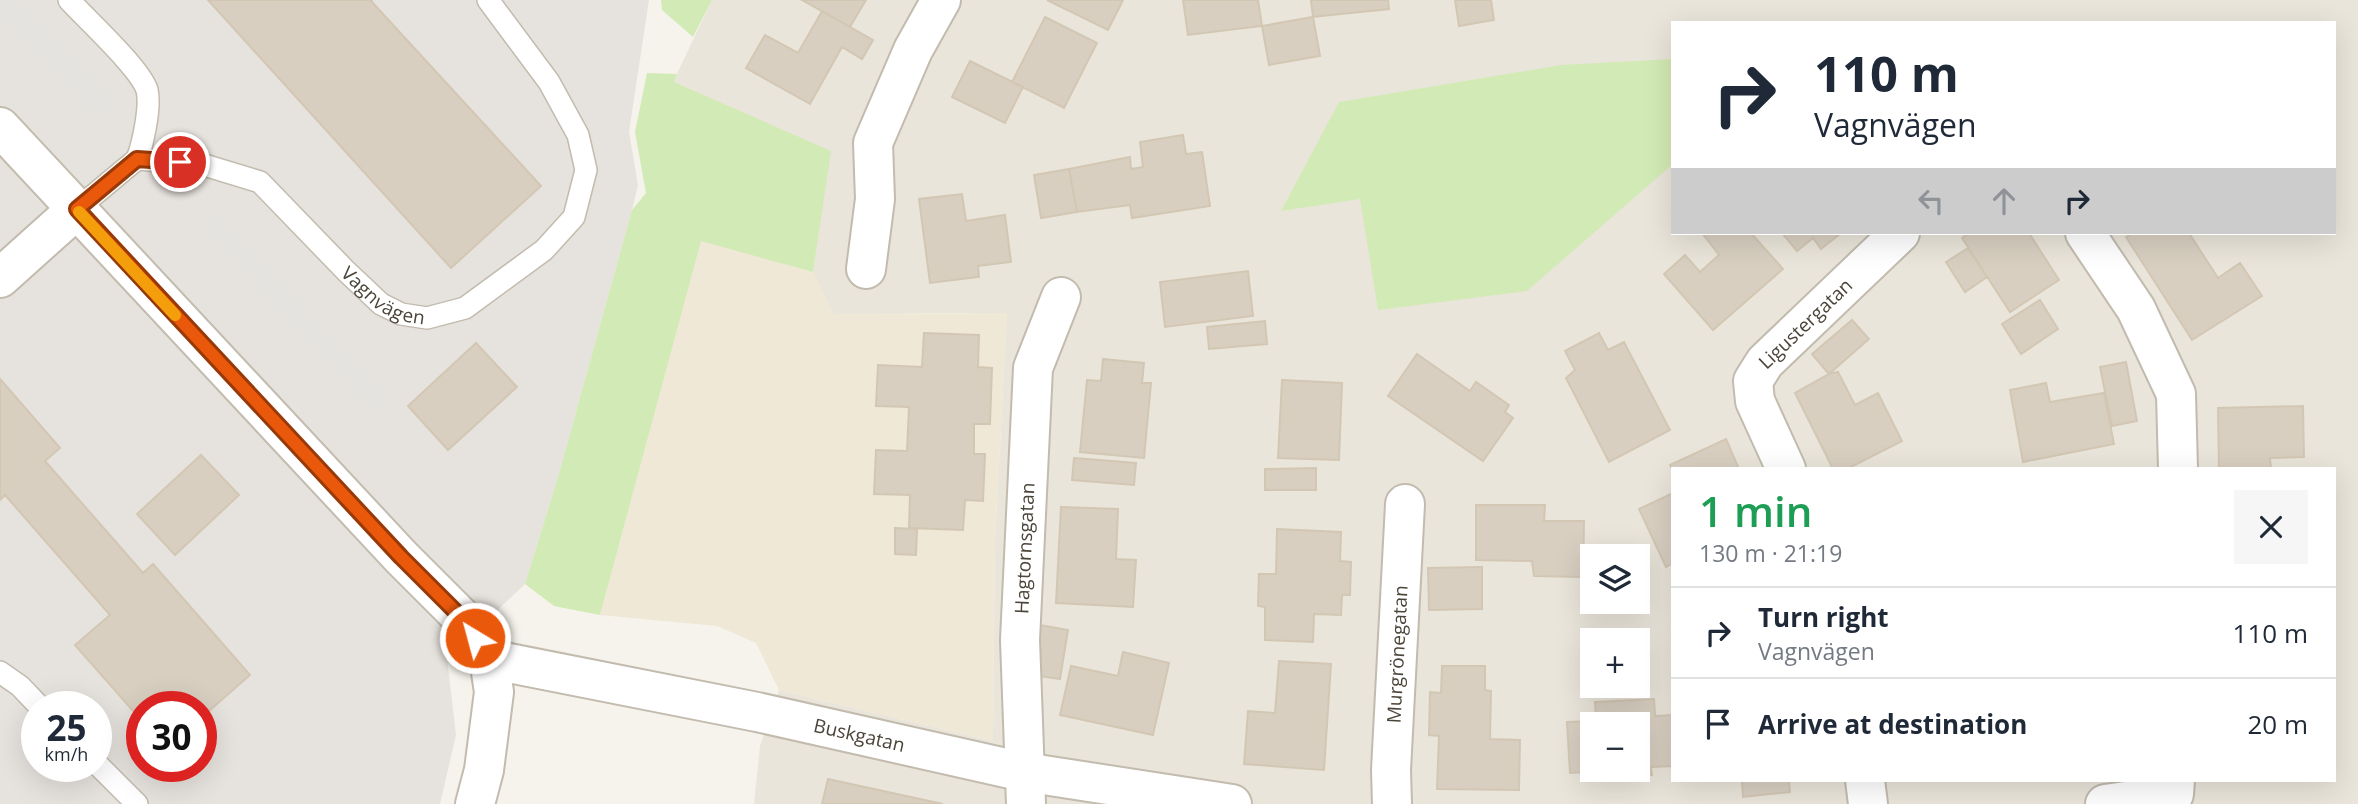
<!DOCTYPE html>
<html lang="en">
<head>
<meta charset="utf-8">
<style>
	:root { --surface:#fff; --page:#f6f6f7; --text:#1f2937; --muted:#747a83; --line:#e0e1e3 }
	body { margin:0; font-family:"Open Sans",sans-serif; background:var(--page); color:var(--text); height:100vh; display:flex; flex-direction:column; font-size:26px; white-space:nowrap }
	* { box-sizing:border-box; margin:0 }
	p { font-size:23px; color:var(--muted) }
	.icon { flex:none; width:38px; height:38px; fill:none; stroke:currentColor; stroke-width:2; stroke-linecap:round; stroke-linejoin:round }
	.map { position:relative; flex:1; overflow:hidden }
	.sheet { position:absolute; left:1671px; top:467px; width:665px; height:315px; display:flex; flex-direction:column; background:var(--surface); border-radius:0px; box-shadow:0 7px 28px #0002 }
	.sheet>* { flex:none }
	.top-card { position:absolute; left:1671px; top:21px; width:665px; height:214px; border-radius:0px; box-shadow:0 7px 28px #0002; background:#fff; color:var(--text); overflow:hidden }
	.buttons { position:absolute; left:1580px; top:544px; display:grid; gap:14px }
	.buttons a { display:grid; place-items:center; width:70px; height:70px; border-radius:0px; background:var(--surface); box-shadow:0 7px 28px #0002; font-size:35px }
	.speed { position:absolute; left:21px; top:691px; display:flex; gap:14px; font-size:35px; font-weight:700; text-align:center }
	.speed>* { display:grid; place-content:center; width:91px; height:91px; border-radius:50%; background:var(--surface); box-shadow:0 7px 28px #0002; line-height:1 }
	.speed small { font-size:18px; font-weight:400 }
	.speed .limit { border:10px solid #d22; background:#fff; color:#111 }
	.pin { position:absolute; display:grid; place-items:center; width:60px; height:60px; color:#fff; margin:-30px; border:4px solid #fff; border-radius:50%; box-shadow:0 2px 7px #0007 }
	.me { position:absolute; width:77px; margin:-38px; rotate:323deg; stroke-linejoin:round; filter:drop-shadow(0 0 5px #0008) }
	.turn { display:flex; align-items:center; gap:24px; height:147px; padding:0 28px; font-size:32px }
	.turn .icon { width:91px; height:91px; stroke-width:2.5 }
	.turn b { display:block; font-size:49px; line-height:60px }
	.lanes { display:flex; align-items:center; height:66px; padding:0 28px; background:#0003; justify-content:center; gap:35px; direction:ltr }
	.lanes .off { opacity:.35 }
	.round { display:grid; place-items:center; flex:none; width:74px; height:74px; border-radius:0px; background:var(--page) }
	.overview { display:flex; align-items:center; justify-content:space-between; height:119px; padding:0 28px }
	h1 { font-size:42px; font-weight:600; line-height:52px; color:#1e9e55 }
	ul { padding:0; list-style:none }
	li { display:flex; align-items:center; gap:21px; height:91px; padding:0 28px; border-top:2px solid var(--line) }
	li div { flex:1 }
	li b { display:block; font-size:26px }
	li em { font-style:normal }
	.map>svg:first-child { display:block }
	.residential { fill:#eae5da; fill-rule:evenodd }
	.industrial { fill:#e6e2dd; fill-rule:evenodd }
	.education { fill:#efe8d6 }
	.green { fill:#d2eab5 }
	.parking { fill:#e5e3e0 }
	.building { fill:#d8cfc1; stroke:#d3c7b4; stroke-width:2; fill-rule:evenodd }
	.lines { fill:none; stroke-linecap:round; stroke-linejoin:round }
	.lane-casing { stroke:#c2bbae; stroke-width:24 }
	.street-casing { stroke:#c2bbae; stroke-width:42 }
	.lane { stroke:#fff; stroke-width:21 }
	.street { stroke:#fff; stroke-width:38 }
	.route-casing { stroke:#983908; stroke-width:18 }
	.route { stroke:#ea580c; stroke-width:12 }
	.slow { stroke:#f59e0b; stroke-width:12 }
	.labels { text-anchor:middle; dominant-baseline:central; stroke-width:5; stroke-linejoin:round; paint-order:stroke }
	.street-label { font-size:19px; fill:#4b4439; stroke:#fff }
</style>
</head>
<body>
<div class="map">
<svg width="2358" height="804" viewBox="0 0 2358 804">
	<rect width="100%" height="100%" fill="#f6f3ec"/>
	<path class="residential" d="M712 0H2358V804H754L760 746 779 690 993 741 995 540 1007 313 833 314 813 272 820 218 673 82ZM1673 23H2334V233H1673ZM1673 469H2334V780H1673ZM1592 556H1638V602H1592ZM1592 640H1638V686H1592ZM1592 724H1638V770H1592Z"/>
	<path class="industrial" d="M0 0H649L629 132 638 185 632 210 558 477 525 584 447 658 456 735 440 804H0ZM37 707H96V766H37ZM142 707H201V766H142Z"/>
	<path class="education" d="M701 240 813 272 833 314 1007 313 995 540 993 741 779 690 756 643 717 626 600 615Z"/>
	<path class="green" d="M661 0H712L693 37 662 10Z
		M1673 59V164L1527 291 1378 310 1360 199 1281 211 1339 102 1561 65Z
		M647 73 677 74 674 82 831 151 813 272 701 241 600 615 554 606 525 584 558 477 632 210 646 193 635 132Z"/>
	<path class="parking" d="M0 0H21L118 103 97 122 0 18Z
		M216 210 390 397 373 414 199 227Z"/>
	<path class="building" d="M208 0H372L371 1 541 186 451 268Z
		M802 0H866L850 27Z
		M1047 0H1123L1108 30Z
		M1183 0H1258L1262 26 1188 35Z
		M1311 0H1388L1389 9 1313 17Z
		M1455 0H1491L1494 20 1459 26Z
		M822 11 873 40 862 59 842 47 810 104 746 68 765 35 798 53Z
		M1045 17 1097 43 1064 108 1012 82Z
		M1313 17 1320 56 1269 65 1262 26Z
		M970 61 1023 87 1005 123 952 97Z
		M1183 135 1186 154 1202 152 1210 206 1132 218 1130 205 1077 212 1069 169 1130 157 1131 169 1143 167 1140 142Z
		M1069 169 1077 212 1041 218 1034 175Z
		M962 194 966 221 1005 215 1011 262 978 266 979 277 930 283 919 199Z
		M1702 233H1751L1783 269 1713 330 1664 274 1685 255 1700 272 1719 255Z
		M1782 233H1841L1821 249 1813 238 1797 251Z
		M1969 233H2029L2059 280 2010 312 1962 238Z
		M2133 233H2189L2218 278 2240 263 2262 296 2192 340 2126 237Z
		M1968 248 1987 277 1965 292 1946 262Z
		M1248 271 1253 316 1165 327 1160 282Z
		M2040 300 2058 329 2021 354 2002 324Z
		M1852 320 1869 339 1829 374 1812 354Z
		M1265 321 1267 344 1209 349 1207 327Z
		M924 333 979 335 978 367 992 368 990 424H974V454H985L983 501 965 500 963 530 909 528 910 495 874 494 876 450 907 451 909 407 876 406 878 365 922 367Z
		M1599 333 1608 350 1624 342 1670 430 1609 462 1566 378 1575 370 1565 351Z
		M476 343 517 387 448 450 408 406Z
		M1417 354 1470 391 1476 382 1509 405 1505 412 1513 418 1483 461 1388 396Z
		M1103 359 1144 363 1142 383H1151L1144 458 1080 452 1087 380 1101 381Z
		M2126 362 2137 421 2112 426 2100 367Z
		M1838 372 1855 405 1878 393 1902 441 1847 469H1833L1795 393 1829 374Z
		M0 379 60 448 45 461 143 573 153 564 250 675 201 718V707H142V721L75 645 110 615 5 495 0 500Z
		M1282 380 1342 383 1339 460 1278 458Z
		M2046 383 2050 402 2104 393 2114 444 2023 462 2010 390Z
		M2303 406 2304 457 2270 458 2271 469H2219L2218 408Z
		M1726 439 1739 469H1673V471L1670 465Z
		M201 455 239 495 175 555 137 514Z
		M1074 458 1136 463 1134 485 1072 480Z
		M1316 468V490H1265V469Z
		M1673 493V563L1666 567 1639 509Z
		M1476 505H1545L1544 521H1584L1583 577 1534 576 1532 561 1476 560Z
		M1061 507 1118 509 1116 559 1136 560 1133 607 1056 603Z
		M895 528 917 529 916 555 895 554Z
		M1277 529 1341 532 1340 561 1351 562 1350 595H1342L1341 615 1314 614 1313 642 1265 640V607L1258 606 1259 574H1276Z
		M1482 567V609L1429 610 1428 568Z
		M1040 625 1068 630 1060 679 1032 675Z
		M1123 652 1169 663 1153 735 1060 715 1071 666 1118 676Z
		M1279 661 1331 664 1324 770 1244 764 1248 711 1275 713Z
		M1442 666H1485V690L1491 691 1490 739 1520 740 1519 790 1437 789 1439 736 1429 735 1430 692 1441 693Z
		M1654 699 1655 716 1673 715V766L1651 767 1652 775 1603 777V771L1570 773 1567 722 1596 721 1595 702ZM1592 724H1638V770H1592Z
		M828 779 943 804H822Z
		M1742 780H1789L1790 792 1743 797Z"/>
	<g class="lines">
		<defs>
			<g id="lane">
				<path d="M69 0C86 19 140 68 147 90 151 106 143 144 137 159"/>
				<path id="s1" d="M77 209 137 159 201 164 260 182 346 271 381 304 401 314 427 318 465 308 544 250 574 217 586 170 578 135 549 82 488 0"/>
				<path d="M0 672 20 686 40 707"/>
				<path d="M96 763 137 804"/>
			</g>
			<g id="street">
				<path d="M0 127 401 557 461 617 489 659 494 692 484 770 475 804"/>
				<path d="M2085 233 2136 309 2176 394 2178 469"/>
				<path d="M866 269 875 199 873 143 913 50 941 0"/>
				<path d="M0 278 77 209"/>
				<path id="s2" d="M1786 469 1755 401 1753 381 1765 362 1900 233"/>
				<path id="s3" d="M489 659 757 712 1024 772 1232 804"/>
				<path d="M1865 780 1868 804"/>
				<path id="s4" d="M1026 804 1020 640 1033 368 1061 297"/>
				<path id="s5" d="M1392 804 1391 770 1405 504"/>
				<path d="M2105 804 2174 794 2175 780"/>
			</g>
		</defs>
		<use href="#lane" class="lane-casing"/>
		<use href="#street" class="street-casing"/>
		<use href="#lane" class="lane"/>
		<use href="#street" class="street"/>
	</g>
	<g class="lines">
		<defs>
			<path id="route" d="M180 162 137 159 77 209 401 557 461 617 475 638"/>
		</defs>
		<use href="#route" class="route-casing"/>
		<use href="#route" class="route"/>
		<path class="slow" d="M79 212 175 315"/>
	</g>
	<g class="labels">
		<g class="street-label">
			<text stroke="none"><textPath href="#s1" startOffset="374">Vagnvägen</textPath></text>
			<text stroke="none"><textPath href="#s2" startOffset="173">Ligustergatan</textPath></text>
			<text stroke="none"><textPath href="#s4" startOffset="256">Hagtornsgatan</textPath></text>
			<text stroke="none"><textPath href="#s5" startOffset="150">Murgrönegatan</textPath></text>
			<text stroke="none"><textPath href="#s3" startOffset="378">Buskgatan</textPath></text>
		</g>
	</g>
</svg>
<div class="buttons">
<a><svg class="icon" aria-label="layers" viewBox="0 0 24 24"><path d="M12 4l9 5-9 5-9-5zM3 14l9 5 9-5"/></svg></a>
<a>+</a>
<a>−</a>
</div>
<div class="speed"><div>25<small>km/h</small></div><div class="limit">30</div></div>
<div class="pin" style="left:180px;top:162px;background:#d93025"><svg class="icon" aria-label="arrive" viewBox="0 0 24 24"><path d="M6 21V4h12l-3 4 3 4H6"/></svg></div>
<svg class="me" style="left:475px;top:638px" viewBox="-20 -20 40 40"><circle r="17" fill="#ea580c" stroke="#fff" stroke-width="3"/><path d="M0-11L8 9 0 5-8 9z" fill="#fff"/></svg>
<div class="top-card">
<div class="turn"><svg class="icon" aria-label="right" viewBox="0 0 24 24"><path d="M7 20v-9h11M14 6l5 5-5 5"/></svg><div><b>110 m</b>Vagnvägen</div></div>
<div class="lanes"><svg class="icon off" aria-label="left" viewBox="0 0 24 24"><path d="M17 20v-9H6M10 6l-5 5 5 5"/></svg><svg class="icon off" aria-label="ahead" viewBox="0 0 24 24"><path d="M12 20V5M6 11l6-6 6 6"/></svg><svg class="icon" aria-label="right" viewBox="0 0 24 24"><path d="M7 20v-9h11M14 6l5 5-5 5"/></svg></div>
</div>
<section class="sheet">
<div class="overview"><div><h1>1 min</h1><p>130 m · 21:19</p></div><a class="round"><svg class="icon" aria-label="close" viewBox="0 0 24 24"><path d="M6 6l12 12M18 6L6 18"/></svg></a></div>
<ul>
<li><svg class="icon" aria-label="right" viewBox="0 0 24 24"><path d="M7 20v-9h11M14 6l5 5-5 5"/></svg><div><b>Turn right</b><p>Vagnvägen</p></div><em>110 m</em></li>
<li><svg class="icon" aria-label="arrive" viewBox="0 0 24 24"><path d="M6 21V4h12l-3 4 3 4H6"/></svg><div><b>Arrive at destination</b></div><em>20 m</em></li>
</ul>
</section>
</div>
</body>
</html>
